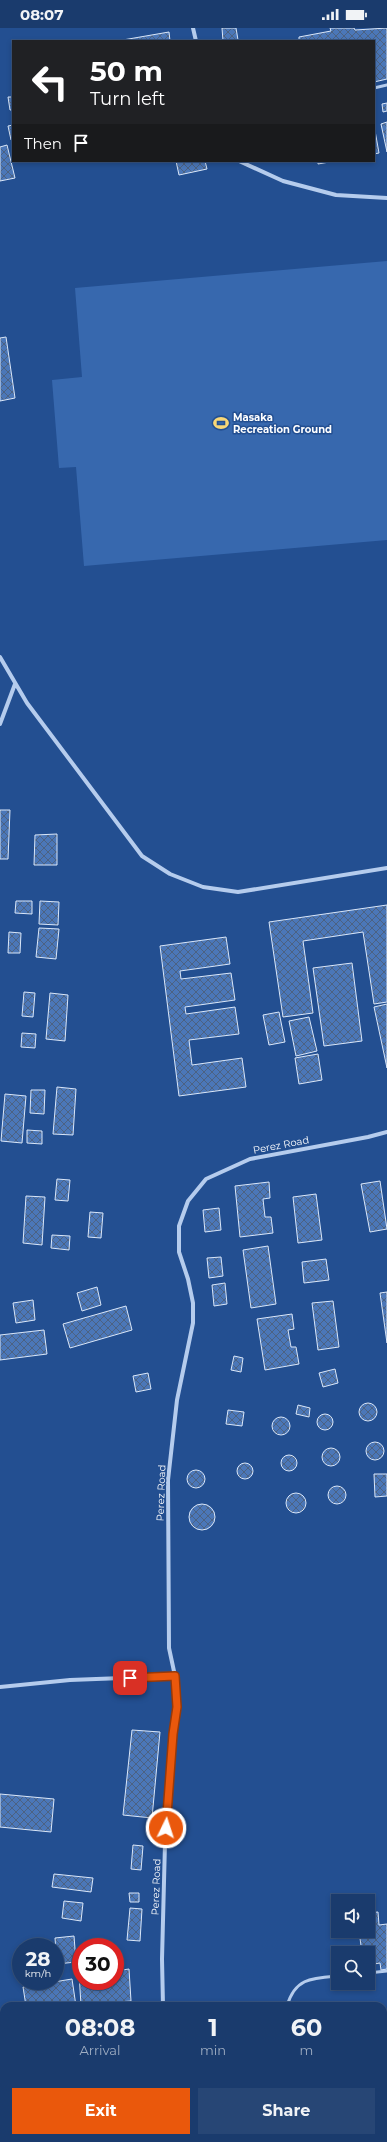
<!DOCTYPE html>
<html lang="en">
<head>
<meta charset="utf-8">
<style>
	:root { --surface:#1a3b6d; --page:#274675; --text:#f1f3f6; --muted:#9fadc2; --line:#385580; --accent:#ea580c }
	body { margin:0; font-family:Montserrat,sans-serif; background:var(--page); color:var(--text); height:100vh; display:flex; flex-direction:column; font-size:15px; white-space:nowrap }
	* { box-sizing:border-box; margin:0 }
	p { font-size:13px; color:var(--muted) }
	.icon { flex:none; width:22px; height:22px; fill:none; stroke:currentColor; stroke-width:2; stroke-linecap:round; stroke-linejoin:round }
	.map { position:relative; flex:1; overflow:hidden }
	.sheet { position:absolute; left:0px; top:1974px; width:387px; height:140px; display:flex; flex-direction:column; background:var(--surface); border-radius:12px 12px 0 0; box-shadow:0 2px 6px #0003,0 0 0 1px var(--line) }
	.sheet>* { flex:none }
	.banner { position:absolute; left:12px; top:12px; width:363px; height:122px; border-radius:0px; box-shadow:0 2px 6px #0003,0 0 0 1px var(--line); background:#202124; color:#fff; overflow:hidden }
	.controls { position:absolute; left:331px; top:1866px; display:grid; gap:8px }
	.controls a { display:grid; place-items:center; width:44px; height:44px; border-radius:0px; background:var(--surface); box-shadow:0 2px 6px #0003,0 0 0 1px var(--line); font-size:20px }
	.speed { position:absolute; left:12px; top:1910px; display:flex; gap:8px; font-size:20px; font-weight:700; text-align:center }
	.speed>* { display:grid; place-content:center; width:52px; height:52px; border-radius:50%; background:var(--surface); box-shadow:0 2px 6px #0003,0 0 0 1px var(--line); line-height:1 }
	.speed small { font-size:10px; font-weight:400 }
	.speed .limit { border:6px solid #d22; background:#fff; color:#111 }
	.pin { position:absolute; display:grid; place-items:center; width:34px; height:34px; color:#fff; margin:-17px; border-radius:8px; box-shadow:0 2px 6px #0006 }
	.me { position:absolute; width:44px; margin:-22px; rotate:4deg; stroke-linejoin:round; filter:drop-shadow(0 0 3px #0008) }
	.turn { display:flex; align-items:center; gap:14px; height:84px; padding:0 12px; font-size:18px }
	.turn .icon { width:52px; height:52px; stroke-width:2.5 }
	.turn b { display:block; font-size:28px; line-height:34px }
	.then { display:flex; align-items:center; height:38px; padding:0 12px; background:#0003; gap:8px; font-size:15px }
	.eta { display:flex; justify-content:space-evenly; align-items:center; height:68px; text-align:center }
	.eta b { font-size:24px; font-weight:700; line-height:28px }
	.action { display:flex; gap:8px; margin-top:auto; padding:8px 12px }
	.action a { flex:1; height:46px; border-radius:0px; background:var(--accent); color:#fff; font-size:16px; font-weight:700; line-height:46px; text-align:center }
	.action a+a { background:var(--page); color:var(--text) }
	.status { display:flex; justify-content:space-between; align-items:center; height:28px; padding:0 20px; background:var(--surface); direction:ltr }
	.status svg { height:11px; fill:currentColor }
	.map>svg:first-child { display:block }
	.garden { fill:#3768ae }
	.building { fill:url(#building-cross-hatch); stroke:#dae7f9 }
	.lines { fill:none; stroke-linecap:round; stroke-linejoin:round }
	.service { stroke:#b5cced; stroke-width:3 }
	.minor { stroke:#b5cced; stroke-width:4 }
	.tertiary { stroke:#b5cced; stroke-width:7 }
	.route-casing { stroke:#983908; stroke-width:10 }
	.route { stroke:#ea580c; stroke-width:7 }
	.labels { text-anchor:middle; dominant-baseline:central; stroke-width:3; stroke-linejoin:round; paint-order:stroke }
	.poi-label { font-size:10px; font-weight:bold; fill:#fff; stroke:#234f91; text-anchor:start }
	.street-label { font-size:10px; fill:#fff; stroke:#234f91 }
</style>
</head>
<body>
<div class="status"><b>08:07</b><svg viewBox="0 0 49 12"><path d="M0 12V9h3v3zM5 12V6h3v6zM10 12V3h3v9zM15 12V0h3v12zM26 1h20v11H26zM47 4h2v5h-2z"/></svg></div>
<div class="map">
<svg width="387" height="2114" viewBox="0 0 387 2114">
	<defs>
		<pattern id="building-cross-hatch" width="8" height="8" patternUnits="userSpaceOnUse"><rect width="8" height="8" fill="#4b77b8"/><path d="M0 0l8 8M0 8l8-8" fill="none" stroke="#4c6282"/></pattern>
	</defs>
	<rect width="100%" height="100%" fill="#234f91"/>
	<path class="garden" d="M387 233V512L84 538 76 439 59 440 52 352 82 349 75 260Z"/>
	<path class="building" d="M222 0H236L238 12 223 13Z
		M330 0H354L355 2 387 0V51L374 54V13H299V9L331 3Z
		M169 4 170 13H117Z
		M8 69H13V82H10Z
		M387 75V83L383 84 382 76Z
		M387 94V124L381 96Z
		M13 97V112H11L8 98Z
		M374 97 379 125 374 126Z
		M7 117 15 150 0 153V119Z
		M176 133H205L207 141 179 147Z
		M318 133H335L318 136Z
		M6 309 15 370 0 373V310Z
		M0 782H10L8 831H0Z
		M57 806V837H34L35 807Z
		M16 873H32V886L15 885Z
		M40 873 59 874 58 897 39 896Z
		M387 877V974L374 976 363 904 303 913 313 985 283 989 269 894Z
		M39 900 59 901 56 931 36 929Z
		M9 904 21 905 20 925H8Z
		M226 909 230 936 180 943 181 951 231 945 235 972 185 979 186 986 235 979 239 1006 189 1012 192 1037 242 1030 246 1059 179 1068 160 918Z
		M352 935 362 1013 324 1018 313 940Z
		M24 964 35 965 33 989 22 988Z
		M50 965 68 967 65 1013 46 1011Z
		M387 976V1040L374 979Z
		M279 984 285 1014 269 1017 263 987Z
		M309 989 317 1023 296 1028 289 993Z
		M22 1005 36 1006 35 1020 21 1019Z
		M318 1026 322 1052 299 1056 295 1030Z
		M57 1059 76 1061 73 1107 53 1106Z
		M31 1062H45L44 1086 30 1085Z
		M5 1066 26 1068 22 1115 1 1113Z
		M27 1102 42 1103V1116L27 1115Z
		M57 1151 70 1152 68 1173 55 1172Z
		M380 1153 387 1201 370 1204 361 1156Z
		M269 1154 270 1170 263 1171 265 1189H271L273 1205 240 1209 235 1158Z
		M316 1166 322 1212 298 1215 293 1169Z
		M26 1168 45 1169 42 1217 23 1215Z
		M219 1180 221 1202 205 1204 203 1182Z
		M90 1184 103 1185 101 1210 88 1209Z
		M52 1207 70 1208 69 1222 51 1220Z
		M268 1218 276 1276 251 1280 243 1222Z
		M221 1229 223 1248 209 1250 207 1230Z
		M326 1231 329 1252 304 1255 302 1234Z
		M225 1255 227 1276 214 1278 212 1257Z
		M97 1259 101 1277 82 1283 77 1265Z
		M387 1264V1315L380 1265Z
		M33 1272 35 1292 16 1295 13 1275Z
		M333 1273 339 1319 318 1322 312 1275Z
		M126 1278 132 1302 70 1320 63 1296Z
		M292 1286 294 1301 288 1302 291 1319H296L299 1336 265 1342 257 1291Z
		M44 1302 47 1326 0 1332V1307Z
		M234 1328 243 1330 241 1344 231 1342Z
		M335 1341 338 1355 323 1359 319 1345Z
		M148 1345 151 1361 136 1364 133 1348Z
		M359 1384a9 9 0 1 1 18 0a9 9 0 1 1-18 0Z
		M298 1377 310 1380 309 1389 296 1386Z
		M228 1382 244 1384 242 1398 226 1396Z
		M317 1394a8 8 0 1 1 16 0a8 8 0 1 1-16 0Z
		M272 1398a9 9 0 1 1 18 0a9 9 0 1 1-18 0Z
		M366 1423a9 9 0 1 1 18 0a9 9 0 1 1-18 0Z
		M322 1429a9 9 0 1 1 18 0a9 9 0 1 1-18 0Z
		M281 1435a8 8 0 1 1 16 0a8 8 0 1 1-16 0Z
		M237 1443a8 8 0 1 1 16 0a8 8 0 1 1-16 0Z
		M187 1451a9 9 0 1 1 18 0a9 9 0 1 1-18 0Z
		M374 1446H387V1468L375 1469Z
		M328 1467a9 9 0 1 1 18 0a9 9 0 1 1-18 0Z
		M286 1475a10 10 0 1 1 20 0a10 10 0 1 1-20 0Z
		M189 1489a13 13 0 1 1 26 0a13 13 0 1 1-26 0Z
		M132 1702 160 1704 152 1790 123 1787Z
		M0 1766 54 1771 51 1804 0 1799Z
		M133 1817 143 1818 141 1842 131 1841Z
		M54 1846 93 1850 91 1864 52 1859Z
		M129 1865H139V1874H130Z
		M64 1873 83 1875 81 1893 62 1890Z
		M130 1880 142 1881 140 1913 127 1912Z
		M378 1884 379 1897 387 1896V1941L381 1942 380 1935 368 1937V1925H362L359 1903H368V1885Z
		M74 1908 76 1934 57 1936 55 1910Z
		M111 1917V1919H93Z
		M129 1941 131 1973 81 1977 79 1946H81V1953H115V1943Z
		M72 1951 76 1978H26L23 1959Z
		M0 2101H4V2110H25L24 2114H0Z
		M385 2104H387V2114H386Z
		M268 2110H335V2114H268Z
		M376 2110 377 2114H361V2113Z"/>
	<g class="lines">
		<path class="service" d="M374 60 387 57
			M368 1945 387 1943
			M287 1978C295 1950 312 1950 338 1948"/>
		<path class="minor" d="M193 0 196 13
			M239 133 283 153 336 167 387 170
			M0 629 27 675 142 828 170 846 203 859 238 864 387 840
			M0 696 15 656
			M0 1659 70 1652 175 1648
			M163 1978 162 1931 165 1815 173 1706 177 1679 175 1648 169 1620 168 1452 177 1372 193 1295V1275L188 1251 179 1224V1198L188 1173 206 1151 250 1131 368 1109 387 1104"/>
		<path class="tertiary" d="M383 2021 387 2020
			M0 2051H4
			M383 2056H387
			M0 2084H4"/>
	</g>
	<g class="lines">
		<defs>
			<path id="route" d="M130 1650 175 1648 177 1679 173 1706 166 1800"/>
		</defs>
		<use href="#route" class="route-casing"/>
		<use href="#route" class="route"/>
	</g>
	<defs>
		<symbol id="stadium-bare" viewBox="-9 -9 18 18"><path d="M0-5a6.5 5 0 1 0 0 10a6.5 5 0 1 0 0-10ZM-3.5-1.8h7v3.6h-7Z" fill="#f8d777" stroke="#234f91" stroke-width="2.5" paint-order="stroke"/></symbol>
	</defs>
	<g fill-rule="evenodd">
		<use href="#stadium-bare" x="210" y="384" width="22" height="22"/>
	</g>
	<g class="labels">
		<g class="poi-label">
			<text x="233" y="389">Masaka<tspan x="233" dy="12">Recreation Ground</tspan></text>
		</g>
		<g class="street-label">
			<text transform="translate(281 1117) rotate(-11)">Perez Road</text>
			<text transform="translate(161 1465) rotate(-88)">Perez Road</text>
			<text transform="translate(156 1859) rotate(-88)">Perez Road</text>
		</g>
	</g>
</svg>
<div class="controls">
<a><svg class="icon" aria-label="sound" viewBox="0 0 24 24"><path d="M4 9h4l5-4v14l-5-4H4zM17 9q2 3 0 6"/></svg></a>
<a><svg class="icon" aria-label="search" viewBox="0 0 24 24"><circle cx="10" cy="10" r="6"/><path d="M15 15l6 6"/></svg></a>
</div>
<div class="speed"><div>28<small>km/h</small></div><div class="limit">30</div></div>
<div class="pin" style="left:130px;top:1650px;background:#d93025"><svg class="icon" aria-label="arrive" viewBox="0 0 24 24"><path d="M6 21V4h12l-3 4 3 4H6"/></svg></div>
<svg class="me" style="left:166px;top:1800px" viewBox="-20 -20 40 40"><circle r="17" fill="#ea580c" stroke="#fff" stroke-width="3"/><path d="M0-11L8 9 0 5-8 9z" fill="#fff"/></svg>
<div class="banner">
<div class="turn"><svg class="icon" aria-label="left" viewBox="0 0 24 24"><path d="M17 20v-9H6M10 6l-5 5 5 5"/></svg><div><b>50 m</b>Turn left</div></div>
<div class="then">Then<svg class="icon" aria-label="arrive" viewBox="0 0 24 24"><path d="M6 21V4h12l-3 4 3 4H6"/></svg></div>
</div>
<section class="sheet">
<div class="eta">
<div><b>08:08</b><p>Arrival</p></div>
<div><b>1</b><p>min</p></div>
<div><b>60</b><p>m</p></div>
</div>
<div class="action"><a>Exit</a><a>Share</a></div>
</section>
</div>
</body>
</html>
